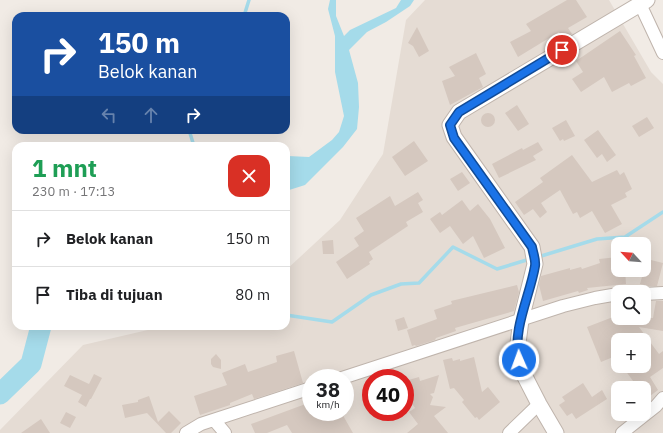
<!DOCTYPE html>
<html lang="id">
<head>
<meta charset="utf-8">
<style>
	:root { --surface:#fff; --page:#f2f2f2; --text:#202124; --muted:#757577; --line:#e0e0e0 }
	body { margin:0; font-family:"IBM Plex Sans",sans-serif; background:var(--page); color:var(--text); height:100vh; display:flex; flex-direction:column; font-size:15px; white-space:nowrap }
	* { box-sizing:border-box; margin:0 }
	p { font-size:13px; color:var(--muted) }
	.icon { flex:none; width:22px; height:22px; fill:none; stroke:currentColor; stroke-width:2; stroke-linecap:round; stroke-linejoin:round }
	.map { position:relative; flex:1; overflow:hidden }
	.sheet { position:absolute; left:12px; top:142px; width:278px; height:188px; display:flex; flex-direction:column; background:var(--surface); border-radius:12px; box-shadow:0 4px 16px #0002 }
	.sheet>* { flex:none }
	.top-card { position:absolute; left:12px; top:12px; width:278px; height:122px; border-radius:12px; box-shadow:0 4px 16px #0002; background:#1a4fa0; color:#fff; overflow:hidden }
	.needle { width:26px; rotate:296deg }
	.fabs { position:absolute; left:611px; top:237px; display:grid; gap:8px }
	.fabs a { display:grid; place-items:center; width:40px; height:40px; border-radius:8px; background:var(--surface); box-shadow:0 4px 16px #0002; font-size:20px }
	.speed { position:absolute; left:302px; top:369px; display:flex; gap:8px; font-size:20px; font-weight:700; text-align:center }
	.speed>* { display:grid; place-content:center; width:52px; height:52px; border-radius:50%; background:var(--surface); box-shadow:0 4px 16px #0002; line-height:1 }
	.speed small { font-size:10px; font-weight:400 }
	.speed .limit { border:6px solid #d22; background:#fff; color:#111 }
	.pin { position:absolute; display:grid; place-items:center; width:34px; height:34px; color:#fff; margin:-17px; border:2px solid #fff; border-radius:50%; box-shadow:0 1px 4px #0007 }
	.me { position:absolute; width:44px; margin:-22px; rotate:358deg; stroke-linejoin:round; filter:drop-shadow(0 0 3px #0008) }
	.turn { display:flex; align-items:center; gap:14px; height:84px; padding:0 20px; font-size:18px }
	.turn .icon { width:52px; height:52px; stroke-width:2.5 }
	.turn b { display:block; font-size:28px; line-height:34px }
	.lanes { display:flex; align-items:center; height:38px; padding:0 20px; background:#0003; justify-content:center; gap:20px; direction:ltr }
	.lanes .off { opacity:.35 }
	.round { display:grid; place-items:center; flex:none; width:42px; height:42px; border-radius:12px; background:var(--page) }
	.head { display:flex; align-items:center; justify-content:space-between; height:68px; padding:0 20px }
	h1 { font-size:24px; font-weight:800; line-height:30px; color:#1e9e55 }
	ul { padding:0; list-style:none }
	li { display:flex; align-items:center; gap:12px; height:56px; padding:0 20px; border-top:1px solid var(--line) }
	li div { flex:1 }
	li b { display:block; font-size:15px }
	li em { font-style:normal }
	.map>svg:first-child { display:block }
	.residential { fill:#e5dcd4; fill-rule:evenodd }
	.water { fill:#a5dbea }
	.lines { fill:none; stroke-linecap:round; stroke-linejoin:round }
	.stream { stroke:#a5dbea; stroke-width:3.5 }
	.river { stroke:#a5dbea; stroke-width:21 }
	.building { fill:#d5c8bf }
	.minor-casing { stroke:#bfb4ac; stroke-width:14 }
	.tertiary-casing { stroke:#bfb4ac; stroke-width:17 }
	.minor { stroke:#fff; stroke-width:12 }
	.tertiary { stroke:#fff; stroke-width:15 }
	.route-casing { stroke:#114b97; stroke-width:10 }
	.route { stroke:#1a73e8; stroke-width:7 }
</style>
</head>
<body>
<div class="map">
<svg width="663" height="433" viewBox="0 0 663 433">
	<rect width="100%" height="100%" fill="#f1ebe5"/>
	<path class="residential" d="M425 0H609L651 72 663 84V433H0V430L83 345 165 326H286V270L340 220 383 154 406 20ZM618 244H644V270H618ZM618 292H644V318H618ZM618 340H644V366H618ZM311 378H345V412H311ZM371 378H405V412H371ZM618 388H644V414H618Z"/>
	<path class="water" d="M330 0H336V16L344 36 350 30 396 8 401 0H414L410 6 386 22 367 32 349 50 358 83 359 107 357 129 343 147 305 185 286 191V158L288 156 309 157 332 140 339 132 344 116 335 72V36L328 9Z"/>
	<g class="lines">
		<path class="stream" d="M244 16 249 0
			M189 130 194 146
			M538 257 597 239 625 237 663 212
			M286 315 332 322 371 295 401 284 419 283 453 247 497 269 530 259"/>
		<path class="river" d="M0 394 31 364 41 326"/>
	</g>
	<path class="building" d="M567 0H576L587 17 568 28 572 34 563 39 559 32 518 57 510 42 531 31 526 24Z
		M417 27 429 51 419 57 413 46 408 43Z
		M620 31 636 55 634 56 646 78 631 86 629 83 612 92 604 77 581 92 572 79 583 72 576 61Z
		M476 53 486 74 479 78 483 87 450 105 442 81 455 76 449 67Z
		M517 105 529 124 518 131 505 113Z
		M481 120a7 7 0 1 1 14 0a7 7 0 1 1-14 0Z
		M647 117 654 128 639 137 632 126Z
		M566 120 575 136 564 141 563 139 560 141 552 128Z
		M598 130 616 155 607 162 602 154 597 158 584 140Z
		M414 141 428 161 405 176 392 157Z
		M538 142 543 150 533 156 536 160 499 178 492 164 522 148 523 150Z
		M572 155 592 182 617 170 620 175 624 172 632 189 625 193 627 197 611 205 622 224 605 233 592 211 580 218 577 212 573 214 560 190 541 203 547 212 540 218 533 209 524 215 515 202 543 182 540 178Z
		M462 172 470 183 458 191 450 179Z
		M418 192 423 200 418 203 423 212 406 222 408 226 369 252 373 259 369 262 370 264 347 279 336 262 359 246 354 238 364 231 356 218 390 196 395 206Z
		M462 200 470 211 478 204 490 219 505 248 484 258 473 236 463 244 450 226 440 233 430 219 440 212 442 215Z
		M333 240 334 254H323L322 241Z
		M618 257V270H625L626 284 587 288 588 290 579 293 578 291 543 301 539 285 541 276 570 268V270L581 267 582 269 600 263 599 259Z
		M647 259 663 263 657 286H648L640 284Z
		M517 285 519 292 514 311 455 328 456 331 436 338 435 340 416 346 415 345 412 346 407 330 437 319 434 310 452 304 451 301Z
		M656 301H663V331L639 327 659 354 663 351V368L650 377 658 390 650 396 641 382 636 385 622 366H644V340H618V355L601 362 587 327 613 317 616 324 617 318H653Z
		M404 317 408 328 398 331 395 320Z
		M294 351 303 383 254 399 252 394 230 403V405L200 415 194 396 227 385 222 373 245 364 248 372 277 362 276 356Z
		M216 354 221 360V369L213 367 211 364V359Z
		M474 357 482 392 488 387 500 402 479 420 477 417 475 418 462 402 464 400 454 388 450 389 443 360 452 358 453 361 460 359V361Z
		M94 374 102 378 91 399H90L86 407 78 402 82 395 64 386 70 375 89 384Z
		M439 375 434 393 430 394 433 397 430 405 446 407 434 416 448 433H407L418 424 409 412 415 408 405 393V381L419 377 420 381Z
		M583 383 592 397 602 390 607 399 576 419 572 413 567 416 559 405 565 401 562 397Z
		M149 396 158 422 169 411 181 423 171 433H166L147 413 125 418 122 405 138 402V400Z
		M311 402V412H341L353 433H292L287 425 267 433H255L251 424Z
		M66 412 76 417 70 428 60 423Z
		M41 419 50 433H21Z"/>
	<g class="lines">
		<defs>
			<path id="minor" d="M640 4 663 53
				M644 294 663 293
				M342 378 563 306 595 298 618 294
				M214 420 225 433
				M186 433 201 424 311 388
				M509 433 539 404
				M622 433 656 406 663 398"/>
			<path id="tertiary" d="M556 433 539 404 521 369 517 351 521 320 535 264 532 247 454 137 450 125 459 112 647 0"/>
		</defs>
		<use href="#minor" class="minor-casing"/>
		<use href="#tertiary" class="tertiary-casing"/>
		<use href="#minor" class="minor"/>
		<use href="#tertiary" class="tertiary"/>
	</g>
	<g class="lines">
		<defs>
			<path id="route" d="M519 360C512 329 530 296 535 266 536 260 533 253 532 247L454 138 450 125 459 112 562 50"/>
		</defs>
		<use href="#route" class="route-casing"/>
		<use href="#route" class="route"/>
	</g>
</svg>
<div class="fabs">
<a><svg class="needle" viewBox="-14 -14 28 28"><path d="M0-13l5 13h-10z" fill="#e53935"/><path d="M0 13l5-13h-10z" fill="#757577"/></svg></a>
<a><svg class="icon" aria-label="search" viewBox="0 0 24 24"><circle cx="10" cy="10" r="6"/><path d="M15 15l6 6"/></svg></a>
<a>+</a>
<a>−</a>
</div>
<div class="speed"><div>38<small>km/h</small></div><div class="limit">40</div></div>
<div class="pin" style="left:562px;top:50px;background:#d93025"><svg class="icon" aria-label="arrive" viewBox="0 0 24 24"><path d="M6 21V4h12l-3 4 3 4H6"/></svg></div>
<svg class="me" style="left:519px;top:360px" viewBox="-20 -20 40 40"><circle r="17" fill="#1a73e8" stroke="#fff" stroke-width="3"/><path d="M0-11L8 9 0 5-8 9z" fill="#fff"/></svg>
<div class="top-card">
<div class="turn"><svg class="icon" aria-label="right" viewBox="0 0 24 24"><path d="M7 20v-9h11M14 6l5 5-5 5"/></svg><div><b>150 m</b>Belok kanan</div></div>
<div class="lanes"><svg class="icon off" aria-label="left" viewBox="0 0 24 24"><path d="M17 20v-9H6M10 6l-5 5 5 5"/></svg><svg class="icon off" aria-label="ahead" viewBox="0 0 24 24"><path d="M12 20V5M6 11l6-6 6 6"/></svg><svg class="icon" aria-label="right" viewBox="0 0 24 24"><path d="M7 20v-9h11M14 6l5 5-5 5"/></svg></div>
</div>
<section class="sheet">
<div class="head"><div><h1>1 mnt</h1><p>230 m · 17:13</p></div><a class="round" style="background:#d93025;color:#fff"><svg class="icon" aria-label="close" viewBox="0 0 24 24"><path d="M6 6l12 12M18 6L6 18"/></svg></a></div>
<ul>
<li><svg class="icon" aria-label="right" viewBox="0 0 24 24"><path d="M7 20v-9h11M14 6l5 5-5 5"/></svg><div><b>Belok kanan</b></div><em>150 m</em></li>
<li><svg class="icon" aria-label="arrive" viewBox="0 0 24 24"><path d="M6 21V4h12l-3 4 3 4H6"/></svg><div><b>Tiba di tujuan</b></div><em>80 m</em></li>
</ul>
</section>
</div>
</body>
</html>
